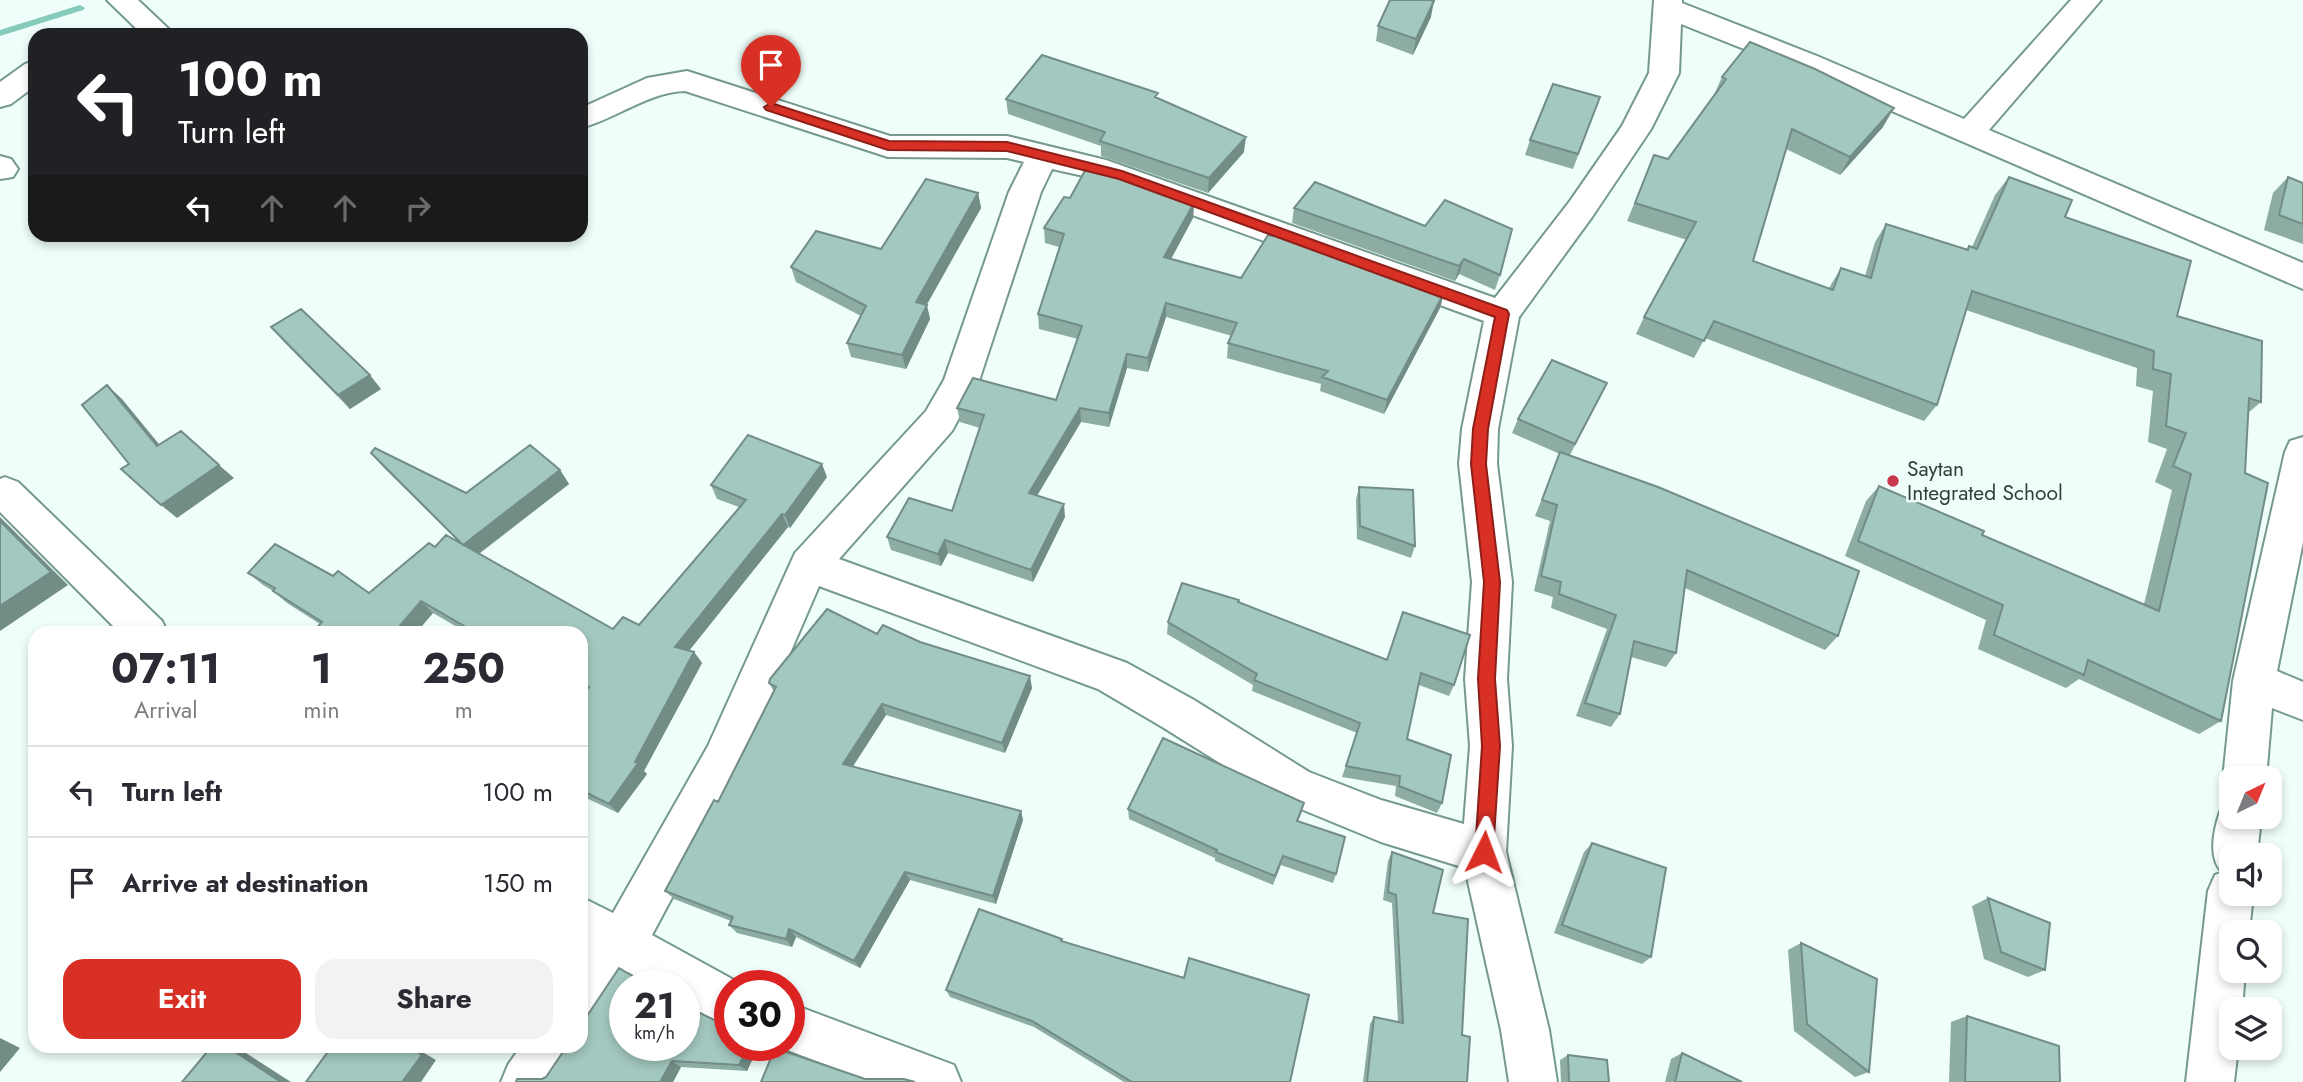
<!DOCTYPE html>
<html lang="en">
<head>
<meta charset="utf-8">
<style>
	:root { --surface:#fff; --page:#f2f2f3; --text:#2b2b33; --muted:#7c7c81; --line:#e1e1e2; --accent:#d93025 }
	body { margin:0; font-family:Jost,sans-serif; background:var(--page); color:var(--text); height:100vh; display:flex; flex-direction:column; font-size:26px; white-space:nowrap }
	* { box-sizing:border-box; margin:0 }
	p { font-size:23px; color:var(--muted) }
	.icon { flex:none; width:38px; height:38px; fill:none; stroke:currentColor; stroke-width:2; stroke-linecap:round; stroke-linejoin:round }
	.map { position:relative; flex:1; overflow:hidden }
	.panel { position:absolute; left:28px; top:626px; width:560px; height:427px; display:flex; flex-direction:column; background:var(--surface); border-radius:21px; box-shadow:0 4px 10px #0003 }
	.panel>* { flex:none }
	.hud { position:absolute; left:28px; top:28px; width:560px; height:214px; border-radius:21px; box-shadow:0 4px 10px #0003; background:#202124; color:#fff; overflow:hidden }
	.needle { width:46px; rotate:43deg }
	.tools { position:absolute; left:2219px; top:766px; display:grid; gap:14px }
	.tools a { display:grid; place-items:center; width:63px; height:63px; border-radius:14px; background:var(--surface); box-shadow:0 4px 10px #0003; font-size:35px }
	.speed { position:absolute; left:609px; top:970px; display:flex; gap:14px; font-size:35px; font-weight:700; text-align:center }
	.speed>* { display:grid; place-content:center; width:91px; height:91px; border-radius:50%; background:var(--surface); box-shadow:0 4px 10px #0003; line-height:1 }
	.speed small { font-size:18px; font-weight:400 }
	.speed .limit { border:10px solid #d22; background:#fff; color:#111 }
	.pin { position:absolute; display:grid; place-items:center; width:60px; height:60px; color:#fff; margin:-72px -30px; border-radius:50% 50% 50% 0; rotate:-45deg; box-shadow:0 0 7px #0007 }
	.pin .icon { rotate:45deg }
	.me { position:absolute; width:77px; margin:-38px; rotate:3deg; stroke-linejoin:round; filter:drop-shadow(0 0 5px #0008) }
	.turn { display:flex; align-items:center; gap:24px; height:147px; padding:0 35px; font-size:32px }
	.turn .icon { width:91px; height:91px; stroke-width:2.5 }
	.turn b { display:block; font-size:49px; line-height:60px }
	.lanes { display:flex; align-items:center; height:66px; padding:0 35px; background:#0003; justify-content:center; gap:35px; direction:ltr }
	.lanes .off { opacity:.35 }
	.eta { display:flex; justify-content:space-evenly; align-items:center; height:119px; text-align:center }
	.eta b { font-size:42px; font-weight:700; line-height:49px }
	.button { display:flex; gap:14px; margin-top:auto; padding:14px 35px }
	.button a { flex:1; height:80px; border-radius:21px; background:var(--accent); color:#fff; font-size:28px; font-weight:700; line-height:80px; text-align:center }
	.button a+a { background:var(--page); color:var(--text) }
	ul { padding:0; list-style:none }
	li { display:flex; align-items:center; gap:21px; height:91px; padding:0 35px; border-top:2px solid var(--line) }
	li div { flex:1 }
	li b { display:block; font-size:26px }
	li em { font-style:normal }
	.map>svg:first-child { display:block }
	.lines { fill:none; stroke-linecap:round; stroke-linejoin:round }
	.stream { fill:#85caba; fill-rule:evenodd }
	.minor-casing { stroke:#75998f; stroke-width:4 }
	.minor { fill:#fff; fill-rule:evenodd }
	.wall { fill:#8caca4 }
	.shaded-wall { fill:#728c86 }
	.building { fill:#a3c8bf; stroke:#728c86; stroke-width:2 }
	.route { fill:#d93025; stroke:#8d1f18; stroke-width:2 }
	.poi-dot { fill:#c8384e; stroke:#effefa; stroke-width:2.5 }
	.labels { text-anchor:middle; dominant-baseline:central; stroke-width:5; stroke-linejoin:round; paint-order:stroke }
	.poi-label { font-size:21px; fill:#303f3b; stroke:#effefa; text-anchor:start }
</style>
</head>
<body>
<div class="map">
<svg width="2303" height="1082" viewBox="0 0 2303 1082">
	<rect width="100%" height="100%" fill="#effefa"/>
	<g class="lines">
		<path class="stream" d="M80 5 85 8 83 10 0 36V30Z"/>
		<defs>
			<path id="minor" d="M107 0H138L175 35H143Z
				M1654 0H1682V3L1817 56 1964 119 2071 0H2101L1989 130 2303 263V289L1797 70 1681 24 1679 73 1651 129 1592 217 1519 317 1498 429 1497 464 1512 582 1507 679 1512 746 1506 852 1549 1030 1557 1082H1509L1501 1030 1465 868 1381 842 1279 800 1164 728 1098 689 819 586 738 774 652 935 743 985H730V1027L684 1004V985H651L628 972 598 1018 581 1025V960L588 949 581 945V897L613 913 708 746 795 553 926 411 944 380 1009 192 1024 162 1007 158 888 157 685 91C649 92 617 118 581 128V108L647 78 687 71 890 136H1007L1106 160 1495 298 1570 201 1622 126 1649 73ZM1052 169 1088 177 1484 321 1462 429 1459 464 1472 582 1465 679 1470 746 1464 824 1381 800 1309 772 1194 700 1127 663 839 559 952 431 979 381 1041 192Z
				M35 61V86L11 104 0 107V82L25 64Z
				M0 156 11 159 18 169 13 177 0 179Z
				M2303 437V542L2277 671 2303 682V720L2272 708 2266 779H2231V794L2223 779 2233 681 2285 452 2290 441Z
				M5 477 18 482 162 621 168 634H121L0 512V479Z
				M2231 799V817H2261L2257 856H2231V894H2253L2249 933H2231V971H2245L2242 1010H2231V1048H2238L2234 1082H2186L2208 891 2215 875 2222 872C2206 856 2215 822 2224 802Z
				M789 1003 954 1065 961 1082H872L774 1045H789Z
				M521 1046H574L554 1082H501L508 1065Z"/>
		</defs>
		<use href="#minor" class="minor-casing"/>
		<use href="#minor" class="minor"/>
	</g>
	<path class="wall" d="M1431 17 1413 55 1376 41 1378 26Z
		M1722 77 1883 127 1840 175 1786 149 1753 261 1829 288 1841 268 1865 276 1875 242 1886 224 1966 249 1969 246 1972 247 1995 195 2009 177 2065 217 2177 316 2261 402 2248 413 2221 721 2199 734 2079 679 2066 688 1978 649 1986 620 1845 556 1866 501 1879 486 1982 535 2144 604 2172 490 2155 482 2167 449 2148 442 2153 391 2136 386 2137 368 1966 310 1937 405 1924 421 1705 338 1694 358 1636 334 1644 317 1687 240 1627 221 1654 155 1668 159 1714 95Z
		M1600 97 1573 169 1525 155 1530 140Z
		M1006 99H1158L1244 152 1208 193 1101 156V146L1008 114Z
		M2288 177 2303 183V244L2264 230 2273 193Z
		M1315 182 1500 275 1495 290 1459 274 1455 281 1292 223 1294 208Z
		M978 193 981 208 926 304 930 319 906 369 851 357 847 343 861 316 796 282 791 267 881 249Z
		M1070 198 1194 203 1193 218 1171 259 1241 278 1444 293 1440 308 1384 414 1320 391 1321 384 1227 358 1228 343 1232 336 1166 317 1148 372 1127 368 1109 427 1081 422 1037 495 1065 517 1033 582 948 553 941 566 891 550 887 537 952 511 980 428 960 422 957 408 1056 400 1078 339 1039 329 1038 314 1059 247 1045 243 1044 228Z
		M271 327 381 389 350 409 284 342Z
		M1607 383 1570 455 1838 636 1825 650 1685 588 1676 653 1666 667 1631 657 1620 714 1611 727 1576 716 1607 629 1551 608 1553 597 1534 591 1550 521 1535 516 1560 454 1512 433 1518 419Z
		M371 453 466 493 560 470 569 484 479 554 613 629 639 625 739 507 717 499 711 485 827 477 790 528 788 527 689 651 694 652 702 663 644 771 647 774 618 813 582 796 581 798V697L585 691 581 689V634H469L433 613 415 634H311L320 624 287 603 273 591 263 585 248 573 333 576 369 593 435 547 460 543 383 467Z
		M1359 487 1415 546 1411 558 1357 539 1356 500Z
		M1239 602 1454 685 1449 696 1419 685 1407 739 1442 803 1437 813 1395 796 1396 786 1342 777 1357 733 1252 691 1253 685 1167 634 1168 622Z
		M877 634 920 642 1032 688 1005 753 886 715 853 766 1021 811 1023 820 996 904 910 880 860 968 796 937 792 947 737 933 729 925 731 921 674 899 665 891 718 802 774 692 769 683Z
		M1128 809 1302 812 1298 821 1336 874 1333 883 1281 865 1273 885 1215 861V858L1129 819Z
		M1592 843 1651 957 1642 964 1554 933 1584 852Z
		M1392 852 1433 913 1462 1035 1467 1082H1363L1370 1024 1374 1017 1398 1022 1392 903 1383 900 1388 861Z
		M1988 898 2045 970 2028 977 1984 959 1972 906Z
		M1062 939V941L1290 1082H1124L1034 1027 950 997 946 990Z
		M1801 943 1869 1072 1855 1077 1794 1031 1788 950Z
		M619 968 641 981 672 983 676 985H625V1045H684V1005L720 1023 724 1021V1011L730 1013V1045H759L747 1071 681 1067 673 1082H516L517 1079H542L546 1077 567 1046H581V1025Z
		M1967 1016 2060 1082H1949L1951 1022Z
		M1682 1053 1742 1082H1665L1671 1059Z
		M1568 1055 1609 1082H1561L1560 1060Z"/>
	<path class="shaded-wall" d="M1434 1 1431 17 1413 55 1416 39Z
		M1894 108 1883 127 1840 175 1850 157Z
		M1246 137 1244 152 1208 193 1209 178Z
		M978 193 981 208 920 317 916 302Z
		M1194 203 1193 218 1164 272V257Z
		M1464 259 1459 274 1455 281 1459 266Z
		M1444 293 1440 308 1384 414 1387 400Z
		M1166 303V317L1148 372V358Z
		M927 305 930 319 906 369 902 355Z
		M1127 354V368L1109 427V413Z
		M370 375 381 389 350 409 338 395Z
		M107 385 122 399 172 460 157 446Z
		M1080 408 1081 422 1031 506 1029 493Z
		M822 464 827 477 790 528 785 515Z
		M219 465 234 478 177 518 161 505Z
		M560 470 569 484 474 557 463 545Z
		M1064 504 1065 517 1033 582 1031 570Z
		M782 514 788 527 683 658 675 647Z
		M0 517 68 585 0 631Z
		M945 540 948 553 941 566 938 554Z
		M421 601 433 613 415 634H393Z
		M694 652 702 663 644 771 647 774 618 813 609 804 635 762Z
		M1030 676 1032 688 1005 753 1002 743Z
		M882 704 886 715 848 774 843 764Z
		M1021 811 1023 820 996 904 993 896Z
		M905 872 910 880 860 968 854 961Z
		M789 929 796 937 792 947 786 939Z
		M0 1038 20 1048 0 1072Z
		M749 1045H759L747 1071 739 1065Z
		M226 1046H235L291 1082H281Z
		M408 1046H412L436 1060 421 1082H402Z
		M672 1061 681 1067 673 1082H660Z"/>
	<path class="building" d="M1390 0H1429L1434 1 1416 39 1378 26Z
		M1750 42 1815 69 1894 108 1850 157 1792 129 1753 261 1833 290 1841 268 1871 278 1886 224 1968 250 1969 246 1977 249 2009 177 2072 200 2065 217 2191 261 2177 316 2262 341 2261 402 2249 398 2245 473 2268 483 2221 721 2088 660 2084 675 1994 635 2003 605 1858 541 1879 486 1984 531 1982 535 2159 611 2191 474 2173 466 2186 433 2166 426 2171 374 2153 369 2154 351 1972 291 1937 405 1714 321 1704 341 1644 317 1696 222 1635 203 1654 155 1668 159 1726 79 1722 77Z
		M1042 55 1158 93 1155 97 1246 137 1209 178 1100 141 1105 132 1006 99Z
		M1553 84 1600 97 1578 154 1530 140Z
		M1088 165 1194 203 1164 257 1241 278 1268 235 1273 236 1276 232 1444 293 1387 400 1322 377 1328 371 1228 343 1237 323 1166 303 1148 358 1127 354 1109 413 1080 408 1029 493 1064 504 1031 570 945 540 938 554 887 537 909 498 952 511 984 415 957 408 973 378 1056 400 1082 326 1038 314 1064 234 1044 228 1064 197 1070 198Z
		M2288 177 2303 183V224L2279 215Z
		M926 179 978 193 916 302 927 305 902 355 847 343 866 306 791 267 816 231 881 249Z
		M1315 182 1425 226 1445 200 1512 229 1500 275 1464 259 1459 266 1294 208Z
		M301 309 370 375 338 395 271 327Z
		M1552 360 1607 383 1575 444 1518 419Z
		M107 385 157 446 181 431 219 465 161 505 121 469 129 464 82 405Z
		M748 435 822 464 785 515 782 514 675 647 694 652 635 762 638 763 609 804 581 790V697L589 687 581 683V634H478L421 601 393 634H311L322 622 273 591 275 588 248 573 275 544 333 576 338 571 369 593 429 543 435 547 446 535 613 629 623 617 639 625 746 500 711 485Z
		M530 445 560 470 463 545 371 453 375 448 466 493Z
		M1560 452 1658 487 1859 571 1838 636 1687 570 1676 653 1634 641 1620 714 1585 703 1616 615 1559 594 1561 582 1541 576 1557 505 1542 500Z
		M1359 487 1413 490 1415 546 1360 526Z
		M0 521 51 572 0 606Z
		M1182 583 1239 600 1238 602 1387 660 1403 612 1470 635 1454 685 1421 673 1407 739 1451 755 1442 803 1399 786 1400 776 1346 766 1360 723 1254 680 1257 674 1168 622Z
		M827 609 877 634 883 625 920 642 1030 676 1002 743 882 704 843 764 1021 811 993 896 905 872 854 961 789 929 786 939 729 925 733 917 665 891 714 800 718 802 776 687 769 683 770 679Z
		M1163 738 1304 803 1297 821 1345 837 1336 874 1283 856 1275 876 1216 852 1217 850 1128 809Z
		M1592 843 1666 868 1651 957 1562 925Z
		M1392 852 1443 870 1433 913 1468 919 1462 1035 1470 1037 1467 1082H1367L1374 1017 1403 1023 1396 895 1388 892Z
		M1988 898 2050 923 2045 970 2001 952Z
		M979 909 1062 939 1061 941 1184 978 1189 958 1309 995 1290 1082H1132L1032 1021 946 990Z
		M1801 943 1877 979 1869 1072 1807 1024Z
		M619 968 641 981 672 983V985H625V1045H684V1005L720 1023 724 1021V1011L730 1013V1045H749L739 1065 672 1061 660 1082H516L517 1079H542L546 1077 567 1046H581V1025Z
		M1967 1016 2059 1046 2060 1082H1965Z
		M212 1046H226L281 1082H182Z
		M332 1046H408L422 1055 402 1082H306Z
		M775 1048 865 1079H904L915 1082H761Z
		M1682 1053 1742 1082H1675Z
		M1568 1055 1607 1060 1609 1082H1569Z"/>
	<path class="route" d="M771 103 889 141 1007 142 1122 171 1507 310 1509 314 1488 429 1486 464 1500 582 1495 679 1500 746 1493 852 1490 858 1484 861 1477 858 1475 852 1482 746 1478 679 1484 582 1471 464 1473 429 1495 317 1119 179 1007 151 888 150 766 110 764 107Z"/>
	<circle class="poi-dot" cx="1893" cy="481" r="7"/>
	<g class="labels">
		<g class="poi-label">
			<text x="1907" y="469">Saytan<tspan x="1907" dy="24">Integrated School</tspan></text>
		</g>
	</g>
</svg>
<div class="tools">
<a><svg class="needle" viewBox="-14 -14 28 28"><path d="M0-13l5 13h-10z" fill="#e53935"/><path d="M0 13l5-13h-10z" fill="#7c7c81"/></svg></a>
<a><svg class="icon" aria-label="sound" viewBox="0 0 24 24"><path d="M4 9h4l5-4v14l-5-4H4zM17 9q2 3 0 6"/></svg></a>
<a><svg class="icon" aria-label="search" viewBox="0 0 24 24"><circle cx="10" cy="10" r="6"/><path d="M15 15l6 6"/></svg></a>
<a><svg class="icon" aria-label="layers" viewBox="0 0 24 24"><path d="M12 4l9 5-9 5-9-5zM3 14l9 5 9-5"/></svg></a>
</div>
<div class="speed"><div>21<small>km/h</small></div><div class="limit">30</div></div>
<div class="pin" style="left:771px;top:107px;background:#d93025"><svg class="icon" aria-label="arrive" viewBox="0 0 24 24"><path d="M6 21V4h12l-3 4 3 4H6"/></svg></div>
<svg class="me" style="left:1484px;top:852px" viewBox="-20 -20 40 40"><path d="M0-17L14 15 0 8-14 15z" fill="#d93025" stroke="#fff" stroke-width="4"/></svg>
<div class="hud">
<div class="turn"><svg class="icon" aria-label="left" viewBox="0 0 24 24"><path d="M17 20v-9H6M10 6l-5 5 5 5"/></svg><div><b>100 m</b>Turn left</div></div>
<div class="lanes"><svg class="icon" aria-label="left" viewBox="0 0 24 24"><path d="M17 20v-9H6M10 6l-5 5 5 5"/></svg><svg class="icon off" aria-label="ahead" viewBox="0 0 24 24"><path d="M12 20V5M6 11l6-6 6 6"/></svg><svg class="icon off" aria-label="ahead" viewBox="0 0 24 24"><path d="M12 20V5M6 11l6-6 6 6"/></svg><svg class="icon off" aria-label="right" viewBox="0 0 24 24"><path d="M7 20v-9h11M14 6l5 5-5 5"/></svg></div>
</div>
<section class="panel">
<div class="eta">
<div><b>07:11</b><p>Arrival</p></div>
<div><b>1</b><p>min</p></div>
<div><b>250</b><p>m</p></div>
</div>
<ul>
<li><svg class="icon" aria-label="left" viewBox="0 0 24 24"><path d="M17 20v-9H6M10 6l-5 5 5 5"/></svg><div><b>Turn left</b></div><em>100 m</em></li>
<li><svg class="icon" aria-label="arrive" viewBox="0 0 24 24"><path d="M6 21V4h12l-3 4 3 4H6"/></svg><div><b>Arrive at destination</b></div><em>150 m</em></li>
</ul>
<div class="button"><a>Exit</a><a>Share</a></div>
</section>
</div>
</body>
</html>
